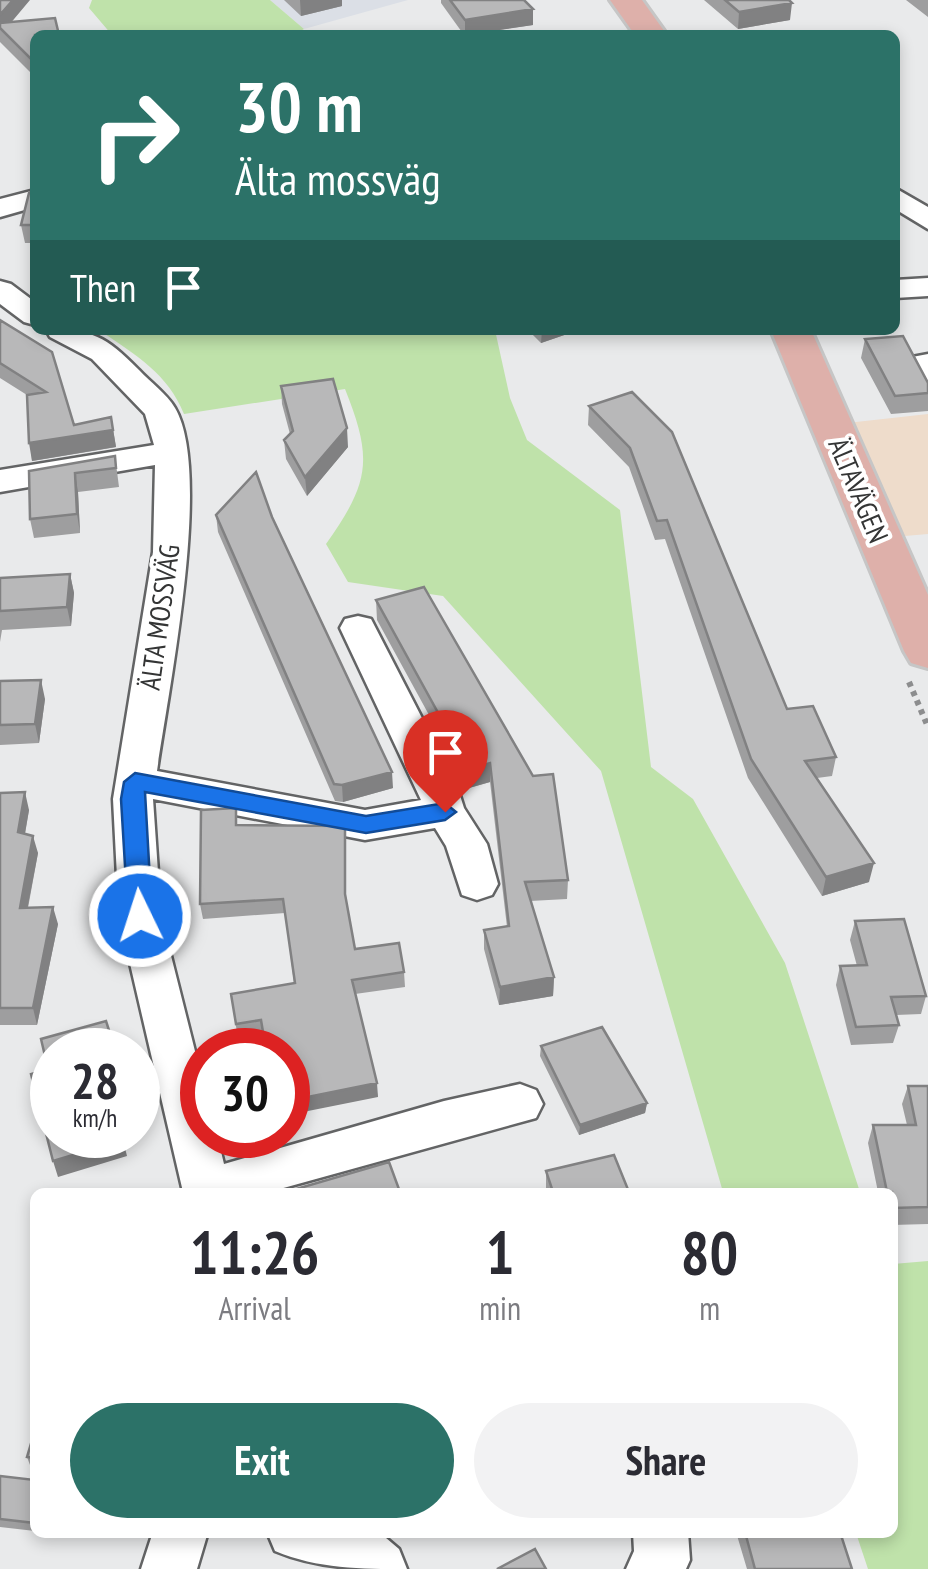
<!DOCTYPE html>
<html lang="en">
<head>
<meta charset="utf-8">
<style>
	:root { --surface:#fff; --page:#f2f2f3; --text:#2b2b33; --muted:#7c7c81; --accent:#2c7268 }
	body { margin:0; font-family:"PT Sans Narrow",sans-serif; background:var(--page); color:var(--text); height:100vh; display:flex; flex-direction:column; font-size:38px; white-space:nowrap }
	* { box-sizing:border-box; margin:0 }
	p { font-size:32px; color:var(--muted) }
	.icon { flex:none; width:55px; height:55px; fill:none; stroke:currentColor; stroke-width:2; stroke-linecap:round; stroke-linejoin:round }
	.map { position:relative; flex:1; overflow:hidden }
	.sheet { position:absolute; left:30px; top:1188px; width:868px; height:350px; display:flex; flex-direction:column; background:var(--surface); border-radius:15px; box-shadow:0 5px 15px #0003 }
	.sheet>* { flex:none }
	.guide { position:absolute; left:30px; top:30px; width:870px; height:305px; border-radius:15px; box-shadow:0 5px 15px #0003; background:#2c7268; color:#fff; overflow:hidden }
	.speed { position:absolute; left:30px; top:1028px; display:flex; gap:20px; font-size:50px; font-weight:700; text-align:center }
	.speed>* { display:grid; place-content:center; width:130px; height:130px; border-radius:50%; background:var(--surface); box-shadow:0 5px 15px #0003; line-height:1 }
	.speed small { font-size:25px; font-weight:400 }
	.speed .limit { border:15px solid #d22; background:#fff; color:#111 }
	.pin { position:absolute; display:grid; place-items:center; width:85px; height:85px; color:#fff; margin:-102px -42px; border-radius:50% 50% 50% 0; rotate:-45deg; box-shadow:0 0 10px #0007 }
	.pin .icon { rotate:45deg }
	.me { position:absolute; width:110px; margin:-55px; rotate:356deg; stroke-linejoin:round; filter:drop-shadow(0 0 8px #0008) }
	.turn { display:flex; align-items:center; gap:35px; height:210px; padding:0 40px; font-size:45px }
	.turn .icon { width:130px; height:130px; stroke-width:2.5 }
	.turn b { display:block; font-size:70px; line-height:85px }
	.then { display:flex; align-items:center; height:95px; padding:0 40px; background:#0003; gap:20px; font-size:38px }
	.eta { display:flex; justify-content:space-evenly; align-items:center; height:170px; text-align:center }
	.eta b { font-size:60px; font-weight:700; line-height:70px }
	.action { display:flex; gap:20px; margin-top:auto; padding:20px 40px }
	.action a { flex:1; height:115px; border-radius:60px; background:var(--accent); color:#fff; font-size:40px; font-weight:700; line-height:115px; text-align:center }
	.action a+a { background:var(--page); color:var(--text) }
	.map>svg:first-child { display:block }
	.industrial { fill:#eedccb }
	.built { fill:#dbdfe6 }
	.green { fill:#bfe2aa }
	.lines { fill:none; stroke-linecap:round; stroke-linejoin:round }
	.minor-casing { stroke:#636465; stroke-width:5 }
	.major-casing { stroke:#c6c6c6; stroke-width:6 }
	.path { stroke:#8c8d8e; stroke-width:6; stroke-dasharray:5 5; stroke-linecap:butt }
	.minor { fill:#fff; fill-rule:evenodd }
	.major { fill:#deb0aa; fill-rule:evenodd }
	.wall { fill:#9e9e9f }
	.shaded-wall { fill:#818182 }
	.building { fill:#b8b8b9; stroke:#818182; stroke-width:2.5 }
	.route { fill:#1a73e8; stroke:#114b97; stroke-width:2.5 }
	.labels { text-anchor:middle; dominant-baseline:central; stroke-width:8; stroke-linejoin:round; paint-order:stroke }
	.street-label { font-size:28px; fill:#343535; stroke:#fff }
</style>
</head>
<body>
<div class="map">
<svg width="928" height="1569" viewBox="0 0 928 1569">
	<rect width="100%" height="100%" fill="#e9eaeb"/>
	<path class="industrial" d="M928 414V534L893 537 847 423Z"/>
	<path class="built" d="M270 0H408L304 29Z"/>
	<path class="green" d="M92 0H270L304 29 293 35H112L89 8Z
		M107 330H495L510 398 527 440 620 510 651 767 693 799 785 963 860 1192H723L601 771 443 596 348 582 326 544C370 482 373 459 345 389L184 414C168 374 136 355 102 332Z
		M928 1261V1569H868L856 1533 892 1532 893 1264Z"/>
	<g class="lines">
		<defs>
			<path id="minor" d="M895 188 928 207V229L895 209Z
				M35 190V207L0 217V199Z
				M928 278V296L895 298V280Z
				M0 281 11 284 35 302V325L24 322 0 304Z
				M46 330C94 330 104 335 139 370 150 382 167 394 175 408 213 472 168 693 157 771L365 810 421 800 340 628 345 619 358 616 371 619 457 786 464 808 487 844 498 884 492 895 477 900 462 895 446 846 435 828 365 840 153 799 161 916 202 1079V1135H217L224 1164 444 1101 520 1084 536 1090 543 1104 536 1118 269 1192H183L119 916 113 799 153 552 155 465 0 492V470L154 445 145 414 92 359 50 337Z
				M928 354V383L917 380 907 364 912 357Z
				M153 1532H208L197 1569H141Z
				M267 1532H379L399 1549 407 1569C361 1569 318 1569 275 1551Z
				M633 1532H688L690 1560 686 1569H626L634 1551Z"/>
			<path id="major" d="M610 0H642L667 35H635Z
				M771 330H811L928 595V668L911 663 904 651Z"/>
		</defs>
		<use href="#minor" class="minor-casing"/>
		<use href="#major" class="major-casing"/>
		<path class="path" d="M909 682 928 727"/>
		<use href="#minor" class="minor"/>
		<use href="#major" class="major"/>
	</g>
	<path class="wall" d="M0 0 12 22 35 35V77L0 42Z
		M284 0H342V6L301 16Z
		M441 0H524L533 9V25L464 35 441 3Z
		M704 0H789L790 20 738 29Z
		M906 0H928V17Z
		M35 189V243H25L21 225Z
		M0 320 74 425 111 417 116 447 32 461 27 395 0 378Z
		M528 330H573V332L541 343Z
		M865 339 928 383V411L891 414 861 358Z
		M281 386 348 447 307 496 286 459 284 440 290 434 282 404Z
		M632 392 787 709 836 757 832 776 817 778 869 882 822 896 748 778 665 539 655 540 629 467 588 425 589 406Z
		M115 456 119 487 78 492 80 533 34 538 30 519 29 471Z
		M216 515 272 517 393 788 343 802 335 801 218 532Z
		M70 574 74 593 71 626 2 630 0 642V578Z
		M376 600 568 880 567 899 530 901 554 977 553 996 499 1005 484 949V930L507 927 490 782 469 788 377 620Z
		M0 681 45 699 39 743 0 745Z
		M0 793 29 810 25 834 38 853 28 908 58 924 37 1025H0Z
		M238 825 345 826 346 900 355 949 404 972 405 987 355 994 378 1097 263 1035 238 1039 231 994 294 983 285 913 203 919 200 904Z
		M855 921 926 996 921 1014 896 1015 899 1025 893 1043 851 1045 836 985 840 966H857L850 940Z
		M541 1046 647 1103 645 1113 579 1135 540 1056Z
		M908 1086H928V1224L892 1225V1192H878L868 1143 873 1125H907L902 1104Z
		M546 1171 629 1192H546Z
		M35 1430V1473H33L27 1457Z
		M0 1476 35 1480V1531L0 1527Z
		M736 1532H840L852 1569H747Z"/>
	<path class="shaded-wall" d="M13 0H30L4 31 0 28V15Z
		M300 0H342V6L301 16Z
		M792 3 790 20 738 29 739 12Z
		M533 9V25L465 35V20Z
		M542 330H573V332L541 343Z
		M111 417 116 447 32 461 29 443Z
		M347 428 348 447 307 496 305 477Z
		M75 473 78 492 80 533 77 514Z
		M70 574 74 593 71 626 67 607Z
		M41 680 45 699 39 743 35 724Z
		M490 763V782L469 788V769Z
		M392 772 393 788 343 802 342 785Z
		M25 792 29 810 22 850 18 832Z
		M33 836 38 853 24 926 20 908Z
		M874 863 869 882 822 896 826 877Z
		M53 907 58 924 37 1025 33 1008Z
		M554 977 553 996 499 1005 500 987Z
		M377 1083 378 1097 288 1115V1101Z
		M647 1103 645 1113 579 1135 580 1125Z
		M123 1140 127 1156 58 1177 53 1161Z"/>
	<path class="building" d="M0 0H13L0 15Z
		M450 0H524L533 9 465 20Z
		M725 0H789L792 3 739 12Z
		M55 18 59 35H35V63L0 28V23Z
		M35 189V225H21L29 193Z
		M0 320 52 352 74 425 111 417 113 430 29 443 27 395 46 392 0 363Z
		M903 336 928 383V393L895 396 865 339Z
		M333 379 347 428 305 477 284 440 293 431 281 386Z
		M632 392 672 432 787 709 813 706 836 757 805 761 874 863 826 877 751 759 667 520 657 521 630 448 589 406Z
		M115 456 116 468 75 473 77 514 30 519 29 471Z
		M256 472 272 517 392 772 342 785 334 784 216 515Z
		M70 574 67 607 0 611V578Z
		M424 587 533 776 553 774 568 880 525 882 554 977 500 987 484 930 509 926 490 763 469 769 376 600Z
		M41 680 35 724 0 725V681Z
		M25 792 18 832 33 836 20 908 53 907 33 1008H0V793Z
		M236 808V825L345 826V894L355 949 399 943 404 972 352 980 377 1083 288 1101V1050H266L261 1020 236 1024 231 994 295 983 283 899 200 904 201 810Z
		M904 919 926 996 891 997 899 1025 856 1027 840 966 867 965 855 921Z
		M106 1021 115 1049 52 1050V1135H121L123 1140 53 1161 31 1074 48 1069 41 1039Z
		M602 1027 647 1103 580 1125 541 1046Z
		M908 1086H928V1207L892 1208V1192H887L873 1125H916Z
		M614 1155 629 1192H553L546 1171Z
		M389 1162 400 1192H286Z
		M35 1430V1458L27 1457Z
		M0 1476 35 1480V1523L0 1519Z
		M745 1532H840L852 1569H755Z
		M535 1549 546 1569H497Z"/>
	<path class="route" d="M135 773 366 816 445 803 456 812 445 820 366 833 145 792 152 916 148 923H131L128 916 121 799 124 782Z"/>
	<g class="labels">
		<g class="street-label">
			<text transform="translate(859 490) rotate(67)">ÄLTAVÄGEN</text>
			<text transform="translate(159 617) rotate(-82)">ÄLTA MOSSVÄG</text>
		</g>
	</g>
</svg>
<div class="speed"><div>28<small>km/h</small></div><div class="limit">30</div></div>
<div class="pin" style="left:445px;top:812px;background:#d93025"><svg class="icon" aria-label="arrive" viewBox="0 0 24 24"><path d="M6 21V4h12l-3 4 3 4H6"/></svg></div>
<svg class="me" style="left:140px;top:916px" viewBox="-20 -20 40 40"><circle r="17" fill="#1a73e8" stroke="#fff" stroke-width="3"/><path d="M0-11L8 9 0 5-8 9z" fill="#fff"/></svg>
<div class="guide">
<div class="turn"><svg class="icon" aria-label="right" viewBox="0 0 24 24"><path d="M7 20v-9h11M14 6l5 5-5 5"/></svg><div><b>30 m</b>Älta mossväg</div></div>
<div class="then">Then<svg class="icon" aria-label="arrive" viewBox="0 0 24 24"><path d="M6 21V4h12l-3 4 3 4H6"/></svg></div>
</div>
<section class="sheet">
<div class="eta">
<div><b>11:26</b><p>Arrival</p></div>
<div><b>1</b><p>min</p></div>
<div><b>80</b><p>m</p></div>
</div>
<div class="action"><a>Exit</a><a>Share</a></div>
</section>
</div>
</body>
</html>
